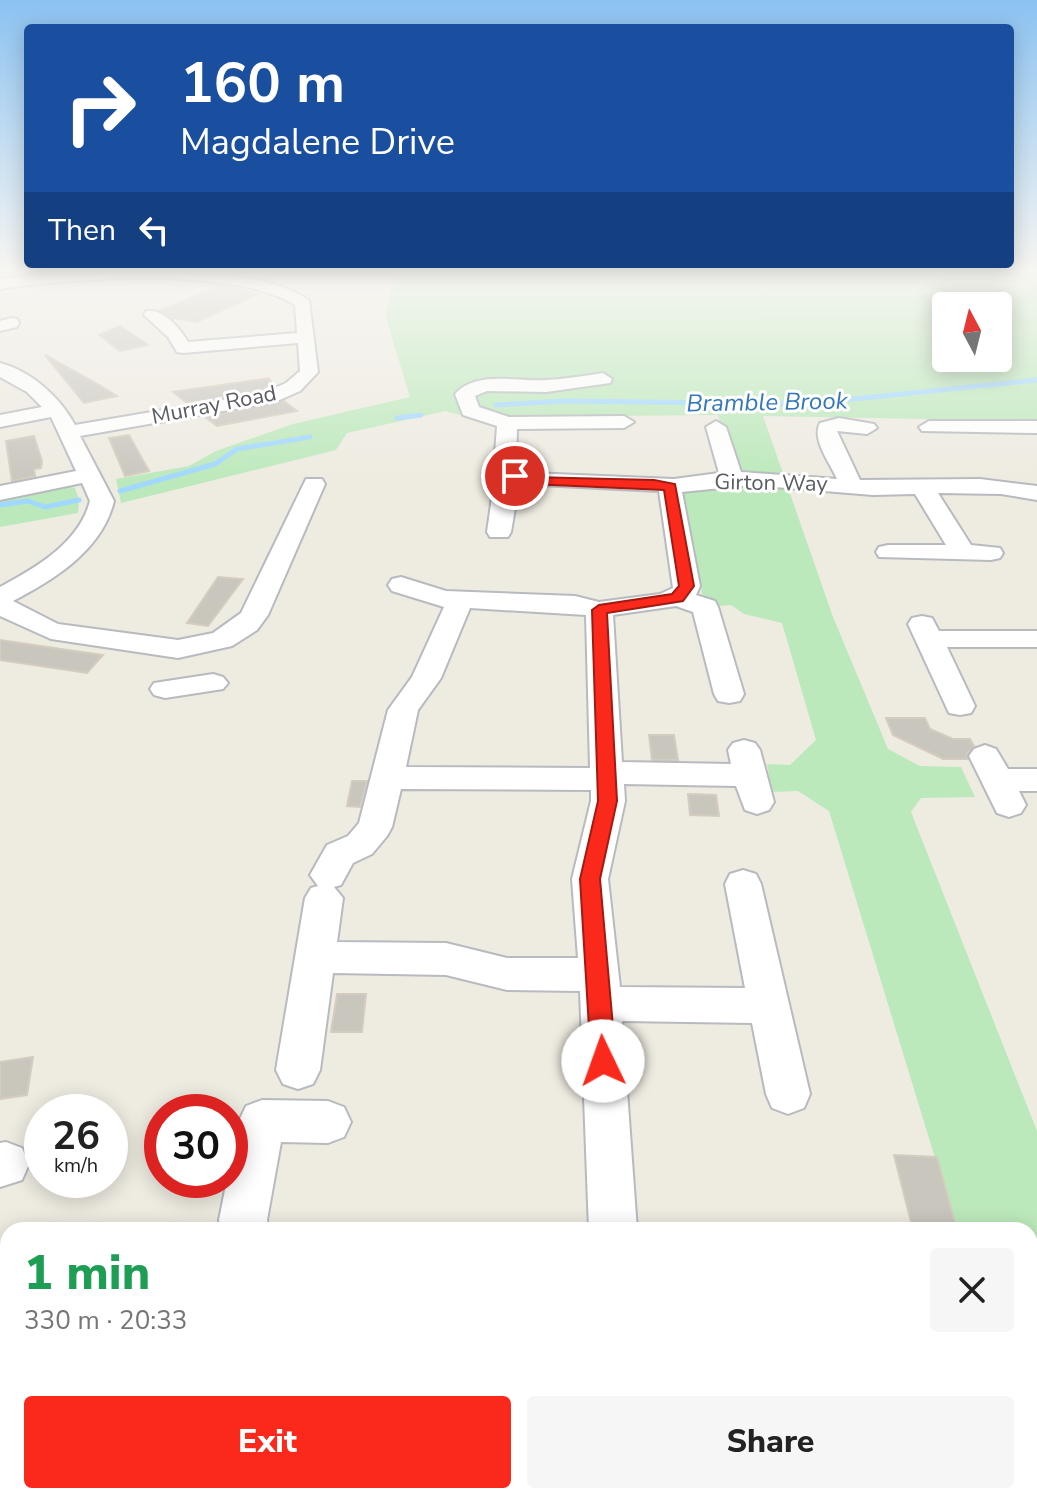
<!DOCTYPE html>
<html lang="en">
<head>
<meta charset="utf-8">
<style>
	:root { --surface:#fff; --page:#f6f6f6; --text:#222; --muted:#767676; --accent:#fa291c }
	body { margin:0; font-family:"Nunito Sans",sans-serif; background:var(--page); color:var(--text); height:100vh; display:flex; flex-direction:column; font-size:30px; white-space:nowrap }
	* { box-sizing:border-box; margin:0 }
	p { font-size:26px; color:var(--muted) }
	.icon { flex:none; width:44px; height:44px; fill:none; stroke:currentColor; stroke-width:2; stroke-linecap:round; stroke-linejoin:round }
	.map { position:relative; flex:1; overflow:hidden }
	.details { position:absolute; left:0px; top:1222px; width:1038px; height:282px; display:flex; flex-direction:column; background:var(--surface); border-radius:24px 24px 0 0; box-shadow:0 4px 20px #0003 }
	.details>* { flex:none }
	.top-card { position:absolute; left:24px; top:24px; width:990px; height:244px; border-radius:8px; box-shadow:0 4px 20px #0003; background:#1a4fa0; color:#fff; overflow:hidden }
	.needle { width:52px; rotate:353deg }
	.controls { position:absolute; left:932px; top:292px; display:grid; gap:16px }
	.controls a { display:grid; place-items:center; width:80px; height:80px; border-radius:8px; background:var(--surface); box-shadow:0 4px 20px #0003; font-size:40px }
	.speed { position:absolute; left:24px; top:1094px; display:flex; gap:16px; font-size:40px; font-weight:700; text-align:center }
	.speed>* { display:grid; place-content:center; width:104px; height:104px; border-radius:50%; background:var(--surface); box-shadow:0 4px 20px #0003; line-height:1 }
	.speed small { font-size:20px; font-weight:400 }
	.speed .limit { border:12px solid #d22; background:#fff; color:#111 }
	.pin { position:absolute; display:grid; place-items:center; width:68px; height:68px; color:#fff; margin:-34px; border:4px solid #fff; border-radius:50%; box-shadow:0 2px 8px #0007 }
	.me { position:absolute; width:88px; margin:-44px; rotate:357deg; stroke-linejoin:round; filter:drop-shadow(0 0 6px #0008) }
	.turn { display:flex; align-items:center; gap:28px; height:168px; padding:0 24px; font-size:36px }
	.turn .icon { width:104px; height:104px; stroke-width:2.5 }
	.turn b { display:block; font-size:56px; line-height:68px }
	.then { display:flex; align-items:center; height:76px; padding:0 24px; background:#0003; gap:16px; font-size:30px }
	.round { display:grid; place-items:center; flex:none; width:84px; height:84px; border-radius:8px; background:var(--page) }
	.headline { display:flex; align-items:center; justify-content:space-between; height:136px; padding:0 24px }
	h1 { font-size:48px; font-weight:800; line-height:60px; color:#1e9e55 }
	.cta { display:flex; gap:16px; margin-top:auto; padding:16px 24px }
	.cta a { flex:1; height:92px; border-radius:8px; background:var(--accent); color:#fff; font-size:32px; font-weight:800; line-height:92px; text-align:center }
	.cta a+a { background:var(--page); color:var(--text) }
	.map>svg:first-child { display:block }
	.green { fill:#bce9bb; fill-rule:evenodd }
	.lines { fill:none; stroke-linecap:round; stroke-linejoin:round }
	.stream-far1 { stroke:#a1d8ff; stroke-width:4 }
	.stream { stroke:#a1d8ff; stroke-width:5 }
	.building { fill:#c9c6be; stroke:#d4cdbf; stroke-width:2 }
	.minor-casing { stroke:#b7babf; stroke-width:4 }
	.minor { fill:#fff; fill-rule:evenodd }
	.route { fill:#fa291c; stroke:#a21b12; stroke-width:2 }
	.labels { text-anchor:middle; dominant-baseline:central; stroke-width:6; stroke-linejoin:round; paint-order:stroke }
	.far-street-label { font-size:22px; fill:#5a5e64; stroke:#fff }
	.far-water-label { font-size:24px; font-style:italic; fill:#3478bb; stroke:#fff }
</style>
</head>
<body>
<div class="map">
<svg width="1037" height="1503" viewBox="0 0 1037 1503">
	<rect width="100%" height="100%" fill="#eeebe1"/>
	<path class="green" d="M396 272H1037V421L763 416 833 617 888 749 920 766 961 767 975 797 921 798 911 812 1037 1131V1373L1030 1369V1230H957L829 811 798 791 772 792 767 764 790 765 816 740 782 623 744 614 731 605 720 606 702 594 681 492 735 474 718 415 497 417 478 403H466L460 415 446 411 347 433 336 450 121 503 116 479 189 466 216 451 293 424 410 397 385 315ZM946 306H998V358H946Z
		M61 485 75 488 79 500 78 513 0 527V495Z"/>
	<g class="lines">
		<path class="stream-far1" d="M1025 381 1037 380"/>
		<path class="stream" d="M496 405 564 401 804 404 1037 380
			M397 418 421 415
			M120 491 215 464 237 449 310 437
			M0 505 28 501 45 507 79 500"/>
	</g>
	<path class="building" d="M220 286 258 294 197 322 172 318 160 310Z
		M120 326 148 345 120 351 99 335Z
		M45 355 94 382 117 396 84 403Z
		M269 378 273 385 262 390 187 403 173 392Z
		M284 401 297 411 217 426 205 417Z
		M129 435 149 471 125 476 109 438Z
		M34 436 42 461 41 468 34 469 35 476 12 481 6 441Z
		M218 577 243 579 208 626 187 623Z
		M0 640 68 650 103 655 87 673 0 660Z
		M886 718H925L930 729 953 739H970L974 746 967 754V759H943L893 735Z
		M649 735H674L678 760H652Z
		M352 781H367L360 807 347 806Z
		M688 794 716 795 719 816 690 815Z
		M337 994H366L362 1032H331Z
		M33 1057 27 1095 0 1099V1062Z
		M894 1155 937 1157 957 1230H913Z"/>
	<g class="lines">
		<defs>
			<path id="minor" d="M184 272C227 274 272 277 309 300L318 372 300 391 275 402 80 436 114 501C102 550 55 579 13 601L58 624 178 640 213 633 241 613 306 479H322L325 484 268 615 257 630 232 646 178 658 51 639 0 616V587C37 567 79 543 90 501L82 483 0 500V486L76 471 51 417 0 427V415L42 407 27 392 0 377V363C31 371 60 397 75 425L263 393 286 383 300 371 298 343 183 353 177 352 168 337 144 315 146 311C163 308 180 328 188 342L297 333 295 305C233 266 73 278 0 289V279L64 273Z
				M11 318 17 319 19 323 17 327 0 331V321Z
				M603 373 612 379 610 383 546 392 487 391 475 396 479 407 509 417 624 416 634 422 624 428 517 429 516 466 531 473 674 479 719 473 706 427 716 421 726 427 741 472 837 479C830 463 811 439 820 423L839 418 874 424 877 428 867 434 837 431 860 480 980 479 1037 486V500L1001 494 938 493 971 545 1000 548 1003 553 1000 558 991 560 879 557 876 552 879 547 888 545H946L915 494 873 495 750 485 682 492 700 586 696 595 715 601 718 607 744 694 740 701 729 703 718 701 714 694 693 612 676 606 613 615 622 762 731 764 728 750 733 743 744 740 755 743 760 750 774 802 769 810 757 814 745 810 736 786 624 784 625 801 608 879 620 987 745 988 725 884 730 874 743 870 756 874 761 884 810 1094 804 1108 788 1114 772 1108 766 1094 752 1023 622 1021 637 1230H589L580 991 507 990 446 975 333 973 320 1070 313 1084 298 1089 283 1084 276 1070 305 898 311 888 318 886 310 875 327 845 348 836 359 823 388 710 412 677 444 607 392 591 388 585 392 579 401 577 446 591 575 596 599 602 660 594 673 588 659 491 519 484 511 532 508 537H490L487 532 494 483 501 476 494 468 497 426 463 415 455 394C476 370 518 382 546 380 565 379 584 376 603 373ZM470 608 586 615 590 768 406 767 418 710 441 678ZM401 789 591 790V801L572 879 578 958H507L446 943 337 942 343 898 334 887 341 885 353 863 372 854 387 836 392 827Z
				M929 421H1037V433L922 431 919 427Z
				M922 616 932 618 939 631H1037V647H947L975 706 971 713 960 715 949 713 908 624 912 618Z
				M213 674 223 677 228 683 223 689 165 698 154 695 150 689 154 683Z
				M985 745 996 749 1008 769H1037V791H1019L1026 805 1021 813 1009 817 997 813 969 756 974 749Z
				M262 1100 328 1101 344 1107 351 1122 344 1137 328 1143 281 1142 267 1220 269 1230H221L219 1220 227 1180H230L239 1121 246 1106Z
				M6 1142 22 1148 29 1164 22 1180 0 1187V1143Z
				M1030 1379 1037 1382V1440L1030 1437Z
				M11 1496H69L68 1503H10Z
				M536 1496H594V1503H536Z
				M786 1496H844L845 1503H787Z"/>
		</defs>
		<use href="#minor" class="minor-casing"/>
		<use href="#minor" class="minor"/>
	</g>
	<linearGradient id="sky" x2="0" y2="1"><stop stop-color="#8bc2f1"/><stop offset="0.56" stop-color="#f7f6f2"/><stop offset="1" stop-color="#f7f6f2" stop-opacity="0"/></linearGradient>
	<rect width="1037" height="482" fill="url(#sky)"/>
	<path class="route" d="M515 472 530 477 654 480 675 484 694 586 683 601 607 613 617 801 600 879 616 1061 612 1068 603 1072 595 1068 591 1061 580 879 598 801 592 610 599 605 672 594 679 586 664 490 530 484 511 479 509 476Z"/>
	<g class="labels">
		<g class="far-street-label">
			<text transform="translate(214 405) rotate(-11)">Murray Road</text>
			<text transform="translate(771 483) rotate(1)">Girton Way</text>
		</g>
		<g class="far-water-label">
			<text transform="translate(767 402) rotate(-1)">Bramble Brook</text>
		</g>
	</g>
</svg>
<div class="controls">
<a><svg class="needle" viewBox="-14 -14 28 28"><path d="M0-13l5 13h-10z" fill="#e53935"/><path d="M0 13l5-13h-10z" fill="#767676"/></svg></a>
</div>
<div class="speed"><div>26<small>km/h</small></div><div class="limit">30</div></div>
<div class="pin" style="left:515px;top:476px;background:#d93025"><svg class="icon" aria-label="arrive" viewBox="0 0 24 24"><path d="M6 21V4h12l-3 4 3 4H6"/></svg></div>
<svg class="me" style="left:603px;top:1061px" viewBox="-20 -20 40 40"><circle r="19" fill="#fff"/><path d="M0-13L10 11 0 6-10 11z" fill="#fa291c"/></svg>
<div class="top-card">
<div class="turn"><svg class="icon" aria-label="right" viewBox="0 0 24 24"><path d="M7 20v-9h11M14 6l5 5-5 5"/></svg><div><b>160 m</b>Magdalene Drive</div></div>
<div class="then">Then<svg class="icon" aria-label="left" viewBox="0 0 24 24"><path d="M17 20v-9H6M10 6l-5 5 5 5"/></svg></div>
</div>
<section class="details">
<div class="headline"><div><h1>1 min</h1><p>330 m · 20:33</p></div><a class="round"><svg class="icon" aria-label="close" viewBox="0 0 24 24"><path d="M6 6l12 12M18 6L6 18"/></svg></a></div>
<div class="cta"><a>Exit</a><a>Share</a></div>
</section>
</div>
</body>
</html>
